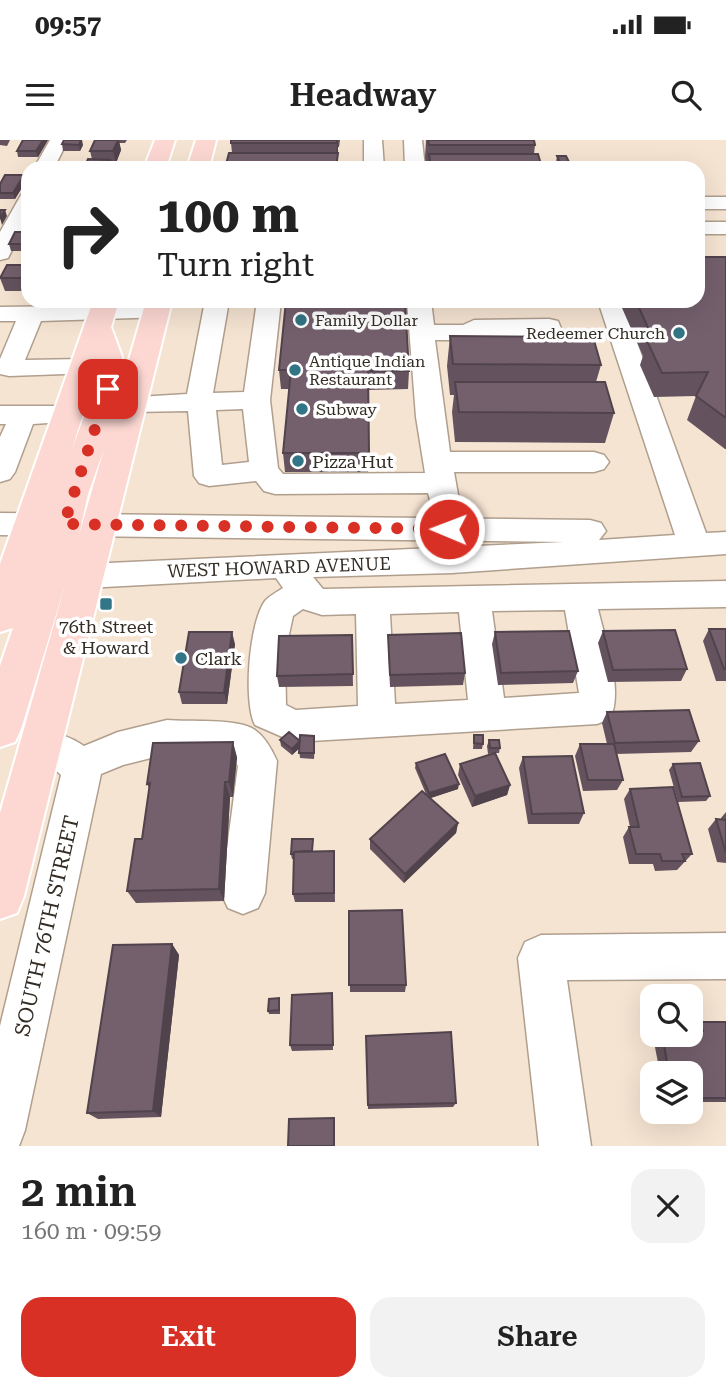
<!DOCTYPE html>
<html lang="en">
<head>
<meta charset="utf-8">
<style>
	:root { --surface:#fff; --page:#f2f2f2; --text:#222; --muted:#767676; --accent:#d93025 }
	body { margin:0; font-family:"Roboto Serif",serif; background:var(--page); color:var(--text); height:100vh; display:flex; flex-direction:column; font-size:26px; white-space:nowrap }
	* { box-sizing:border-box; margin:0 }
	p { font-size:23px; color:var(--muted) }
	.icon { flex:none; width:38px; height:38px; fill:none; stroke:currentColor; stroke-width:2; stroke-linecap:round; stroke-linejoin:round }
	.map { position:relative; height:1006px; overflow:hidden }
	.drawer { display:flex; flex-direction:column; background:var(--surface); flex:1 }
	.drawer>* { flex:none }
	.guide { position:absolute; left:21px; top:21px; width:684px; height:147px; border-radius:21px; box-shadow:0 7px 28px #0002; background:#fff; color:var(--text); overflow:hidden }
	.tools { position:absolute; left:640px; top:844px; display:grid; gap:14px }
	.tools a { display:grid; place-items:center; width:63px; height:63px; border-radius:14px; background:var(--surface); box-shadow:0 7px 28px #0002; font-size:35px }
	.pin { position:absolute; display:grid; place-items:center; width:60px; height:60px; color:#fff; margin:-30px; border-radius:14px; box-shadow:0 4px 10px #0006 }
	.me { position:absolute; width:77px; margin:-38px; rotate:271deg; stroke-linejoin:round; filter:drop-shadow(0 0 5px #0008) }
	.turn { display:flex; align-items:center; gap:24px; height:147px; padding:0 21px; font-size:32px }
	.turn .icon { width:91px; height:91px; stroke-width:2.5 }
	.turn b { display:block; font-size:49px; line-height:60px }
	.round { display:grid; place-items:center; flex:none; width:74px; height:74px; border-radius:21px; background:var(--page) }
	.headline { display:flex; align-items:center; justify-content:space-between; height:119px; padding:0 21px }
	h1 { font-size:42px; font-weight:600; line-height:52px }
	.primary-button { display:flex; gap:14px; margin-top:auto; padding:14px 21px }
	.primary-button a { flex:1; height:80px; border-radius:21px; background:var(--accent); color:#fff; font-size:28px; font-weight:600; line-height:80px; text-align:center }
	.primary-button a+a { background:var(--page); color:var(--text) }
	.status { display:flex; justify-content:space-between; align-items:center; height:49px; padding:0 35px; background:var(--surface); direction:ltr }
	.status svg { height:19px; fill:currentColor }
	header { display:flex; justify-content:space-between; align-items:center; height:91px; padding:0 21px; background:var(--surface); font-size:32px; font-weight:600 }
	.map>svg:first-child { display:block }
	.lines { fill:none; stroke-linecap:round; stroke-linejoin:round }
	.minor-casing { stroke:#b09f8e; stroke-width:3 }
	.major-casing { stroke:#fff; stroke-width:4 }
	.minor { fill:#fff; fill-rule:evenodd }
	.major { fill:#fdd8d3; fill-rule:evenodd }
	.wall { fill:#64535e }
	.shaded-wall { fill:#51434c }
	.building { fill:#74606d; stroke:#51434c; stroke-width:2 }
	.route { stroke:#d93025; stroke-width:12; stroke-dasharray:0 21.6 }
	.poi-dot { fill:#327586; stroke:#fff; stroke-width:2.5 }
	.labels { text-anchor:middle; dominant-baseline:central; stroke-width:7; stroke-linejoin:round; paint-order:stroke }
	.far-poi-label { font-size:16px; fill:#342d26; stroke:#fff; text-anchor:start }
	.poi-label { font-size:18px; fill:#342d26; stroke:#fff; text-anchor:start }
	.street-label { font-size:18px; fill:#342d26; stroke:#fff }
	.near-street-label { font-size:21px; fill:#342d26; stroke:#fff }
</style>
</head>
<body>
<div class="status"><b>09:57</b><svg viewBox="0 0 49 12"><path d="M0 12V9h3v3zM5 12V6h3v6zM10 12V3h3v9zM15 12V0h3v12zM26 1h20v11H26zM47 4h2v5h-2z"/></svg></div>
<header><svg class="icon" aria-label="menu" viewBox="0 0 24 24"><path d="M4 6h16M4 12h16M4 18h16"/></svg>Headway<svg class="icon" aria-label="search" viewBox="0 0 24 24"><circle cx="10" cy="10" r="6"/><path d="M15 15l6 6"/></svg></header>
<div class="map">
<svg width="726" height="1006" viewBox="0 0 726 1006">
	<rect width="100%" height="100%" fill="#f6e4d2"/>
	<g class="lines">
		<defs>
			<path id="minor" d="M50 0H68L54 28H34Z
				M364 0H382L384 28H364Z
				M404 0H422L425 28H405Z
				M28 53V79L8 118 0 120V92L21 55Z
				M698 57H726V69H698Z
				M698 82H726V94H698Z
				M205 161H229L213 253 244 252 257 161H281L270 260 278 328 283 334 425 333 416 277 407 161H431L434 185H463L474 180 549 179 558 181 565 198 561 203 552 206H476L465 200H435L450 312H594L604 315 609 322 604 329 594 332H454L460 366 456 374 445 377 434 374 428 353 275 354 264 351 256 341 209 346 199 343 194 336 188 271 132 272 122 270 118 264 122 258 187 254ZM243 269 249 322 222 325 216 270Z
				M598 161H622L706 393 726 392V414L452 433 313 437 323 449 726 441V467L598 469C605 500 624 550 610 579L597 584 294 602 255 585C243 562 249 483 265 461 269 456 277 452 283 448L276 438 86 448H0V424H86L564 402 0 395V373L590 380 601 383 606 391 599 400 675 395ZM303 469 322 475 356 474 358 566 296 570 286 565 285 513 293 476ZM565 470 579 553 504 558 492 471ZM459 472 468 560 395 564 390 474Z
				M156 165 165 167 168 172 165 177 41 181 25 220 84 219 93 221 97 227 93 233 9 236 0 234V219L16 181H0V167Z
				M0 266H68L78 269 82 275 78 281 33 284 15 332 10 339 0 342V297L6 284H0Z
				M167 580C188 582 239 578 255 590 265 597 272 610 277 621L265 753 258 768 243 774 228 768 221 753 238 626 231 617 167 614 123 625 101 634 25 990 19 1006H0V886L61 635 51 626 26 619 21 607 26 595C46 588 66 594 84 606L118 592Z
				M726 793V839L567 840 591 1006H539L518 818 525 802 541 795Z"/>
			<path id="major" d="M155 0H175L166 28H144Z
				M196 0H216L209 28H187Z
				M93 161H119L111 187 122 217 124 237 146 161H172L24 756 17 773 0 779V673L66 442 21 589 15 602 0 607V526L13 488 0 492V424ZM95 236 88 266 72 309ZM104 309 79 395 88 354Z"/>
		</defs>
		<use href="#minor" class="minor-casing"/>
		<use href="#major" class="major-casing"/>
		<use href="#minor" class="minor"/>
		<use href="#major" class="major"/>
	</g>
	<path class="wall" d="M0 0H10L7 6 0 5Z
		M48 0 38 17H18L17 11Z
		M95 0H127L125 3H119L121 10 116 23H111L92 19 90 11Z
		M231 0H340L339 7H338V28L232 13 231 3Z
		M426 0H534L535 5 534 14 542 28H426L425 17Z
		M62 4 83 5 80 11H63Z
		M557 16 569 22 568 28H559L556 22Z
		M24 35 26 41 15 59H0V44Z
		M28 92V111H11L9 104Z
		M726 117V309H725L687 280 696 256 654 257 640 225 643 216 619 161H698Z
		M28 125V151H5L0 138Z
		M450 196 601 225 596 242 614 273 605 303 455 302 452 272 454 255H450L447 226Z
		M279 230 409 231 408 249 368 250V332H285L283 313 289 249H281Z
		M709 489H726V541H716L703 501Z
		M603 491 687 529 681 541 608 542 598 503Z
		M495 492 578 531 573 543 498 545 492 504Z
		M352 495 353 546 279 547 277 536Z
		M388 495 465 533 463 545 390 547 388 507Z
		M235 504 227 564H182L179 552Z
		M607 572 699 601 691 612 616 614 623 640 617 650 583 651 575 616 580 604H607L602 583Z
		M474 595 483 604 482 609H473Z
		M280 600 315 601 314 619 300 618 299 608 292 615 281 606Z
		M489 600 500 608 499 613H495L510 645 507 655 472 667 458 635 460 624 494 613 488 614 487 606Z
		M237 617 233 657H230L224 761 136 763 127 751 142 699 149 648 147 644Z
		M523 617 584 673 579 684H528L519 628Z
		M416 623 458 649 430 658 458 683 456 693 404 743 370 709V699L426 654 415 628Z
		M673 624 710 656 706 661 678 662 669 630Z
		M630 649 692 714 677 730 655 731 653 724H629L623 697 629 687H630L624 659Z
		M726 672V723L717 722 708 689 716 679H721V678Z
		M313 704V711H334L335 762H295L293 754 294 719H292L291 714Z
		M349 771 406 845 405 852H350Z
		M172 804 179 815 161 977 98 979 87 973Z
		M332 853 333 910 292 911 290 905Z
		M280 862V874H269L268 871Z
		M700 882H726V962H691V933H660L653 897 656 894H691V888Z
		M366 896 456 963 453 967 368 969Z"/>
	<path class="shaded-wall" d="M43 0H48L38 17 36 11Z
		M81 0H82L83 5 80 11 79 5Z
		M118 0H119L121 10 116 23 113 11Z
		M337 0H338V28H336Z
		M110 20 112 28H107Z
		M24 35 26 41 15 59 13 53Z
		M5 70 7 76 2 85 0 78Z
		M232 492 235 504 227 564 224 553Z
		M300 601 301 607 292 615V609Z
		M233 602 237 617 233 657 229 642Z
		M225 642 230 657 224 761 219 749Z
		M459 644 458 649 428 659 429 653Z
		M510 645 507 655 472 667 475 656Z
		M458 683 456 693 404 743 405 734Z
		M172 804 179 815 161 977 153 971Z"/>
	<path class="building" d="M23 0H43L36 11H17Z
		M64 0H81L79 5 62 4Z
		M95 0H118L113 11H90Z
		M231 0H337V3H231Z
		M428 0H534L535 5H429Z
		M229 13H338L336 28H225Z
		M429 14H538L542 28H431Z
		M557 16H566L569 22H560Z
		M88 19 110 20 107 28H84Z
		M5 35H24L13 53H0V44Z
		M0 70H5L0 78Z
		M15 92H28V104H9Z
		M698 117H726V278L696 256 708 232 662 233 647 201H654L636 161H698Z
		M7 125H28L26 130H28V138H0Z
		M286 161H405L409 231H368L369 313H283L291 230H279Z
		M450 196 593 197 601 225 453 224Z
		M455 242H605L614 273 459 272Z
		M709 489H726V529H724Z
		M675 490 687 529 613 530 603 491Z
		M569 491 578 531 501 533 495 492Z
		M189 492H232L224 553 179 552Z
		M461 493 465 533 390 535 388 495Z
		M352 495 353 534 277 536 279 496Z
		M689 570 699 601 615 603 607 572Z
		M289 592 300 601 292 609 280 600Z
		M300 595 314 596V613H299Z
		M474 595H483V604L474 603Z
		M489 600H499L500 608H490Z
		M233 602 229 642H225L219 749 127 751 135 699H142L150 643 147 644 153 603Z
		M580 604H614L623 640H588Z
		M495 613 510 645 475 656 460 624Z
		M445 614 459 644 429 653 416 623Z
		M572 616 584 673 532 674 523 617Z
		M700 623 710 656 682 657 673 624Z
		M673 647 692 714H682L685 721H662L660 714H636L629 687H639L630 649Z
		M422 651 458 683 405 734 370 699Z
		M716 679 726 680V713Z
		M292 699H313L312 711 294 712V714H291Z
		M334 711V753L293 754 294 712Z
		M402 770 406 845H349V771Z
		M172 804 153 971 87 973 113 805Z
		M332 853 333 905H290L292 855Z
		M279 858V870L268 871 269 859Z
		M700 882H726V958H691V933H669L662 894H691V891H703Z
		M451 892 456 963 368 965 366 896Z
		M334 978V1006H288L289 979Z"/>
	<g class="lines">
		<path class="route" d="M108 249 64 384 449 389"/>
	</g>
	<g class="poi-dot">
		<circle cx="301" cy="180" r="7"/>
		<circle cx="679" cy="193" r="7"/>
		<circle cx="295" cy="230" r="7"/>
		<circle cx="302" cy="269" r="7"/>
		<circle cx="298" cy="321" r="7"/>
		<rect x="99" y="457" width="14" height="14" rx="3.5"/>
		<circle cx="181" cy="518" r="7"/>
	</g>
	<g class="labels">
		<g class="far-poi-label">
			<text x="315" y="180">Family Dollar</text>
			<text x="665" y="193" text-anchor="end">Redeemer Church</text>
			<text x="309" y="221">Antique Indian<tspan x="309" dy="18">Restaurant</tspan></text>
			<text x="316" y="269">Subway</text>
		</g>
		<g class="poi-label">
			<text x="312" y="321">Pizza Hut</text>
			<text x="106" y="486" text-anchor="middle">76th Street<tspan x="106" dy="21">&amp; Howard</tspan></text>
			<text x="195" y="518">Clark</text>
		</g>
		<g class="street-label">
			<text transform="translate(279 427) rotate(-2)">WEST HOWARD AVENUE</text>
		</g>
		<g class="near-street-label">
			<text transform="translate(47 786) rotate(-77)">SOUTH 76TH STREET</text>
		</g>
	</g>
</svg>
<div class="tools">
<a><svg class="icon" aria-label="search" viewBox="0 0 24 24"><circle cx="10" cy="10" r="6"/><path d="M15 15l6 6"/></svg></a>
<a><svg class="icon" aria-label="layers" viewBox="0 0 24 24"><path d="M12 4l9 5-9 5-9-5zM3 14l9 5 9-5"/></svg></a>
</div>
<div class="pin" style="left:108px;top:249px;background:#d93025"><svg class="icon" aria-label="arrive" viewBox="0 0 24 24"><path d="M6 21V4h12l-3 4 3 4H6"/></svg></div>
<svg class="me" style="left:449px;top:389px" viewBox="-20 -20 40 40"><circle r="17" fill="#d93025" stroke="#fff" stroke-width="3"/><path d="M0-11L8 9 0 5-8 9z" fill="#fff"/></svg>
<div class="guide">
<div class="turn"><svg class="icon" aria-label="right" viewBox="0 0 24 24"><path d="M7 20v-9h11M14 6l5 5-5 5"/></svg><div><b>100 m</b>Turn right</div></div>
</div>
</div>
<section class="drawer">
<div class="headline"><div><h1>2 min</h1><p>160 m · 09:59</p></div><a class="round"><svg class="icon" aria-label="close" viewBox="0 0 24 24"><path d="M6 6l12 12M18 6L6 18"/></svg></a></div>
<div class="primary-button"><a>Exit</a><a>Share</a></div>
</section>
</body>
</html>
